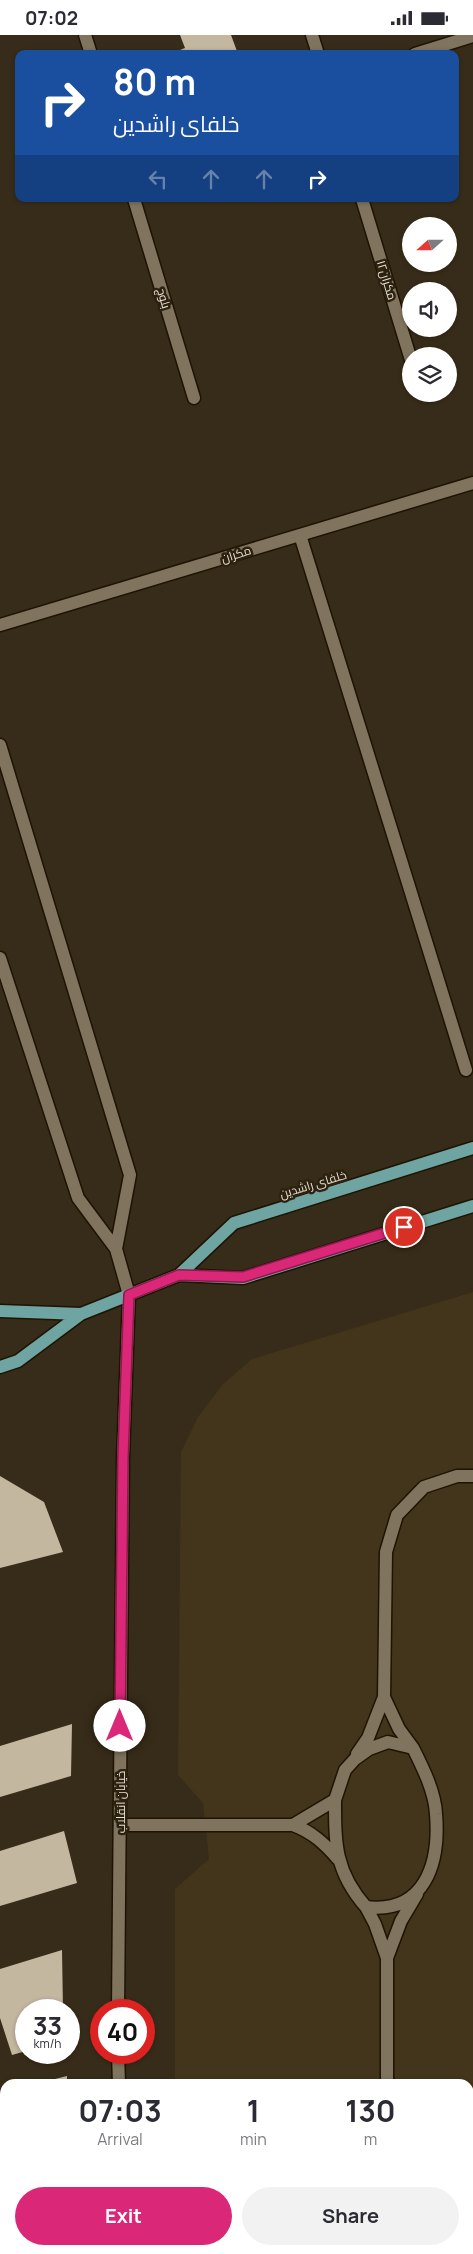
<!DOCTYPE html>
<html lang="en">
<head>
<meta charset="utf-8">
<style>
	:root { --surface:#fff; --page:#f2f2f3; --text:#2b2b33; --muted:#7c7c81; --accent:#db2777 }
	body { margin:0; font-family:Manrope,Cairo,sans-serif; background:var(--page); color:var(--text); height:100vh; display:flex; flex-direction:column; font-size:19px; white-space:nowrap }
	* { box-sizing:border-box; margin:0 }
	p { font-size:16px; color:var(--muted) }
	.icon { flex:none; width:28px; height:28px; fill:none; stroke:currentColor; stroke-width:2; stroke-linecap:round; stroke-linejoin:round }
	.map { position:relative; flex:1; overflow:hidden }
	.drawer { position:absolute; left:0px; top:2044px; width:474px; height:176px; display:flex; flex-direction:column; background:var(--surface); border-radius:15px 15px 0 0; box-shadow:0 1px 4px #0004 }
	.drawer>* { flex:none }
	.top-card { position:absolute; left:15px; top:15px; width:444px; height:152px; border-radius:10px; box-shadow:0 1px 4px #0004; background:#1a4fa0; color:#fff; overflow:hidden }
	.needle { width:32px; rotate:249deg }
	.controls { position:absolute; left:402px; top:182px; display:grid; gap:10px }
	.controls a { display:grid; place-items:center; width:55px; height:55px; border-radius:50%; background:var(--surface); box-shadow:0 1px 4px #0004; font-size:25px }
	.speed { position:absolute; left:15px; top:1964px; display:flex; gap:10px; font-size:25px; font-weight:700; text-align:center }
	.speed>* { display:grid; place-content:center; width:65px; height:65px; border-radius:50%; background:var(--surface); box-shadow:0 1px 4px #0004; line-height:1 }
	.speed small { font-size:12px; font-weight:400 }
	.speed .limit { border:8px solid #d22; background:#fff; color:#111 }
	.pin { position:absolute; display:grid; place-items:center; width:42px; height:42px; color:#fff; margin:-21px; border:2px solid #fff; border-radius:50%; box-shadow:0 1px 5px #0007 }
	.me { position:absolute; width:55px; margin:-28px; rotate:0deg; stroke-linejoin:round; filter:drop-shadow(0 0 4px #0008) }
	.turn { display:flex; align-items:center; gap:18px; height:105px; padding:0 15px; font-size:22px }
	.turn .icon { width:65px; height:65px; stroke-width:2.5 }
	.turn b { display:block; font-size:35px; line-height:42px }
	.lanes { display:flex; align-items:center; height:48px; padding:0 15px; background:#0003; justify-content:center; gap:25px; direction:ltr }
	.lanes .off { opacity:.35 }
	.eta { display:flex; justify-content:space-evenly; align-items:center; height:85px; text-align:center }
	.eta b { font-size:30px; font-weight:700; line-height:35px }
	.cta { display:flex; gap:10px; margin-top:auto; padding:10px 15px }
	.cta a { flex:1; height:58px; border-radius:30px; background:var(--accent); color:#fff; font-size:20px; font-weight:700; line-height:58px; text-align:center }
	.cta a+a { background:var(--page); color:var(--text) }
	.status { display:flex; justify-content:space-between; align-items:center; height:35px; padding:0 25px; background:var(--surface); direction:ltr }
	.status svg { height:14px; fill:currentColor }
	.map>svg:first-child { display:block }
	.built { fill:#43351b }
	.building { fill:#c4b7a0 }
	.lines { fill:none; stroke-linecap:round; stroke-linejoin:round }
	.service-casing { stroke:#1e1403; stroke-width:15 }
	.minor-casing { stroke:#1e1403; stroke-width:15 }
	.tertiary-casing { stroke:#1e1403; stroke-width:15 }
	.primary-casing { stroke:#1e1403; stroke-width:15 }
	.service { stroke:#81745f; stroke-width:12 }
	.minor { stroke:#81745f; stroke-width:12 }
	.tertiary { stroke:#81745f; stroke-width:12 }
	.primary { stroke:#6ea4a2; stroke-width:12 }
	.route-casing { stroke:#8e194d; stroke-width:12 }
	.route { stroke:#db2777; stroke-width:9 }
	.labels { text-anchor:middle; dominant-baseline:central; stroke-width:5; stroke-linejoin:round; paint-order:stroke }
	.street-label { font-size:12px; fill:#e6dfd4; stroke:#2d2210 }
</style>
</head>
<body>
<div class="status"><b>07:02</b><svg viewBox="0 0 49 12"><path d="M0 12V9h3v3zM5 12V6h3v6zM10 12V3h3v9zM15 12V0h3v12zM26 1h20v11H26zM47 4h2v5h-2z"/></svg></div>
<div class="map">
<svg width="473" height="2219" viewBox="0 0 473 2219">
	<rect width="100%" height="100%" fill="#372c19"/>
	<path class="built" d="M473 1257V2219H175V2215H469V2049H175V1854L209 1824 203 1768 178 1740 181 1417 198 1382 223 1349 252 1324Z"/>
	<path class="building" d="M180 0H231L238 19H176L175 17 185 13Z
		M0 1441 44 1467 63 1517 0 1533Z
		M72 1689 71 1741 0 1762V1711Z
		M64 1796 77 1848 0 1871V1816Z
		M62 1915 63 1975H26V2016L12 2020 0 1983V1934Z
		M67 2041V2049H40L39 2048Z
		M5 2058V2119L0 2120V2059Z
		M198 2215H276V2219H198Z"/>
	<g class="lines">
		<defs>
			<path id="service" d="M384 1662 399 1694 413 1713
				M357 1719 368 1703 384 1662 386 1517 397 1480 424 1452 457 1441H473
				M120 1790H293C312 1797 324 1808 338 1824
				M293 1790 335 1765 345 1735 355 1724 369 1714 388 1707 413 1713C423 1733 435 1757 436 1779 440 1828 425 1879 366 1872 335 1837 335 1809 335 1765
				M366 1872 375 1889 387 1923V2049
				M387 1923 401 1886 417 1859
				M469 2150H473"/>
			<path id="minor" d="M85 0 91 19
				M312 0 318 19
				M415 19 473 1
				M134 164 194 363
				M362 164 411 325
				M300 500 466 1035
				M0 590 473 448"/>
			<path id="tertiary" d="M0 710 130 1140 116 1214
				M0 923 78 1163 116 1214 129 1260 123 1422 118 1975
				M118 2018 119 2049
				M122 2215V2219"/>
			<path id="primary" d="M179 1240 243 1243 473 1171
				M0 1276 81 1279
				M0 1332 18 1326 81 1279 179 1240 234 1188 473 1113"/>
		</defs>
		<use href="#service" class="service-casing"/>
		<use href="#minor" class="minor-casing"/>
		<use href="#tertiary" class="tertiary-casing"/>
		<use href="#primary" class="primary-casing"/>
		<use href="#service" class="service"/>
		<use href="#minor" class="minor"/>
		<use href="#tertiary" class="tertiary"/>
		<use href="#primary" class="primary"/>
	</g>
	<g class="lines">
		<defs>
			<path id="route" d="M120 1691 123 1422 129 1260 179 1240 243 1242 404 1192"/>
		</defs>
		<use href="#route" class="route-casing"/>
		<use href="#route" class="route"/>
	</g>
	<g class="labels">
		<g class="street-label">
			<text transform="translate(387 245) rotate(73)">مکران۱۲</text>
			<text transform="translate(164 263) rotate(73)">بلوچ</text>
			<text transform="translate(236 519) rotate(-17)">مکران</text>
			<text transform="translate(313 1149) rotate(-17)">خلفای راشدین</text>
			<text transform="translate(120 1767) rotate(-90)">خیابان انقلاب</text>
		</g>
	</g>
</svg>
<div class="controls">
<a><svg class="needle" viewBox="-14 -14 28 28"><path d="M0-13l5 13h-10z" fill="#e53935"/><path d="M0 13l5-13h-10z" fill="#7c7c81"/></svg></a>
<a><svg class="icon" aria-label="sound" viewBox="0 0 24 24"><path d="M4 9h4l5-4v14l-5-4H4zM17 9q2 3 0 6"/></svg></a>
<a><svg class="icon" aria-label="layers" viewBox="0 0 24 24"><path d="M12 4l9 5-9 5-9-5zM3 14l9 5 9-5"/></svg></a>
</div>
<div class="speed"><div>33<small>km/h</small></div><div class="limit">40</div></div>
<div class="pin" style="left:404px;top:1192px;background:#d93025"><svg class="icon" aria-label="arrive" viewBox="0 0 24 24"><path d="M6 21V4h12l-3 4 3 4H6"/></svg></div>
<svg class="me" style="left:120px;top:1691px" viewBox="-20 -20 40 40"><circle r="19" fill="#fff"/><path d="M0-13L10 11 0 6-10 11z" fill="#db2777"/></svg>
<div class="top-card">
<div class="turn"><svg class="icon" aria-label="right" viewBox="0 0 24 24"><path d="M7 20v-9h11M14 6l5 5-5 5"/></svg><div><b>80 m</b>خلفای راشدین</div></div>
<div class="lanes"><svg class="icon off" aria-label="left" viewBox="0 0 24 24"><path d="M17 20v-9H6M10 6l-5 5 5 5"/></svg><svg class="icon off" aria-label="ahead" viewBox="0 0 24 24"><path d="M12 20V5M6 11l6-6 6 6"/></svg><svg class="icon off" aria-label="ahead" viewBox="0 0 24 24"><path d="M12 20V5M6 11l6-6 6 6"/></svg><svg class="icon" aria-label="right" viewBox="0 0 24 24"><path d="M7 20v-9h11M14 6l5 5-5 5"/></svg></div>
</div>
<section class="drawer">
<div class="eta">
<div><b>07:03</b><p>Arrival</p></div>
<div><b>1</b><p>min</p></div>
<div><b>130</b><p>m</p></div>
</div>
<div class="cta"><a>Exit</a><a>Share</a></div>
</section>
</div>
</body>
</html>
